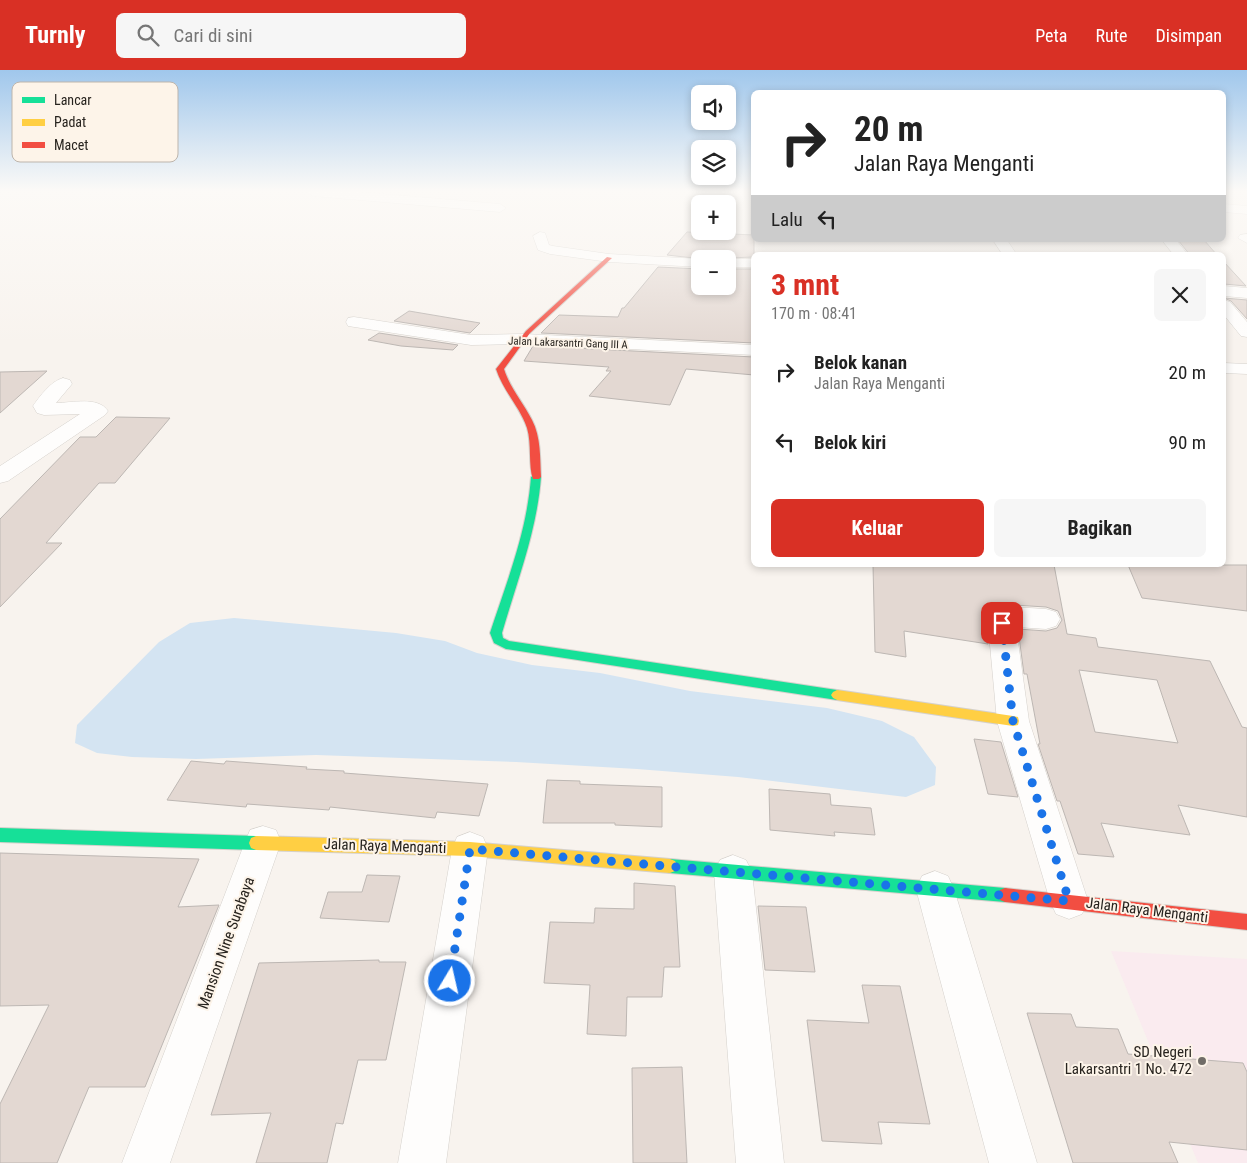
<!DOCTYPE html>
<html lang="id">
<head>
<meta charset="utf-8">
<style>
	:root { --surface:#fff; --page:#f6f6f6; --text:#222; --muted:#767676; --accent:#d93025 }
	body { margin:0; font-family:"Roboto Condensed",sans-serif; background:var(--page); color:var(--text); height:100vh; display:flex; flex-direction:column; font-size:19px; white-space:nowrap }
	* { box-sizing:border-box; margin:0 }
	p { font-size:16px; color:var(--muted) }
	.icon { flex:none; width:28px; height:28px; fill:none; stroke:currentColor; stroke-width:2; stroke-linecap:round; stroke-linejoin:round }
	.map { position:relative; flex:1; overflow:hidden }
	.drawer { position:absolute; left:751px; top:182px; width:475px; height:315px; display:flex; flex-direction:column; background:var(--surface); border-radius:8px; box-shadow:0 2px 8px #0003 }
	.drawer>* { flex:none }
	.hud { position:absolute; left:751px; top:20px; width:475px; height:152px; border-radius:8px; box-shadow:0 2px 8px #0003; background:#fff; color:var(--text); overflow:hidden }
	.fabs { position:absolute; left:691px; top:15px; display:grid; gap:10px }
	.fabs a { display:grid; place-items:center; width:45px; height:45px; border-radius:8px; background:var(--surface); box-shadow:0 2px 8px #0003; font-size:25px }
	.pin { position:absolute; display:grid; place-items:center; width:42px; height:42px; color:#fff; margin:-21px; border-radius:10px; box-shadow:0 2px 8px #0006 }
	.me { position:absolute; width:55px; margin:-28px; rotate:9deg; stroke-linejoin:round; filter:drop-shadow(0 0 4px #0008) }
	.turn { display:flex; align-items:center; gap:18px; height:105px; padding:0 20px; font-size:22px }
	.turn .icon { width:65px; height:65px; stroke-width:2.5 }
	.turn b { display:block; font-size:35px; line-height:42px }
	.then { display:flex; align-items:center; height:48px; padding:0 20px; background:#0003; gap:10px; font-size:19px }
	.round { display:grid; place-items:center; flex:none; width:52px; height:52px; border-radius:8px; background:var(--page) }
	.headline { display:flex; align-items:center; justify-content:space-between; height:85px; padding:0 20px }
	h1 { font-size:30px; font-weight:700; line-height:38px; color:var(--accent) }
	.button { display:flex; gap:10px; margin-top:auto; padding:10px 20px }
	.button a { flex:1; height:58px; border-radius:8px; background:var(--accent); color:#fff; font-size:20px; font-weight:700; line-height:58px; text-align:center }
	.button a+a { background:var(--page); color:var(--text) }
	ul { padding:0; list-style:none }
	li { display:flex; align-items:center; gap:15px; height:70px; padding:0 20px }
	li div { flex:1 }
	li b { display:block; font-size:19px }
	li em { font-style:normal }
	header { display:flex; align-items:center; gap:30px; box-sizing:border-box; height:70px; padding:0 25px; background:var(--accent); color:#fff }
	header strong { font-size:24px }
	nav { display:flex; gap:28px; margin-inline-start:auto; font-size:18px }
	.search { width:350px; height:45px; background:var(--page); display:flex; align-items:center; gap:12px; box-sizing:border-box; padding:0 18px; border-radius:8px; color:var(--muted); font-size:19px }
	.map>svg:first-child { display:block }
	.education { fill:#faebef }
	.water { fill:#d4e4f2 }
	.building { fill:#e3d8d2; stroke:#bdb7b3; fill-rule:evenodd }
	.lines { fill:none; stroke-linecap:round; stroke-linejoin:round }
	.street-casing { stroke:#d5d1cc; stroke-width:1 }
	.fast-casing { stroke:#d5d1cc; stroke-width:2 }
	.slow-casing { stroke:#d5d1cc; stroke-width:2 }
	.jam-casing { stroke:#d5d1cc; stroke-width:2 }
	.street { fill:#fefdfc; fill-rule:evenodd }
	.fast { fill:#16e098; fill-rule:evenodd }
	.slow { fill:#ffcf43; fill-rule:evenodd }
	.jam { fill:#f24e42; fill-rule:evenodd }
	.route { stroke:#1a73e8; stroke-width:9; stroke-dasharray:0 16.2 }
	.poi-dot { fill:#706c67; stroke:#fdf4e9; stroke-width:2 }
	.labels { text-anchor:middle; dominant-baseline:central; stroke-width:4; stroke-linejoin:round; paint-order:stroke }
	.far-street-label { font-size:11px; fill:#27231e; stroke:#fdf4e9 }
	.near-street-label { font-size:15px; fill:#27231e; stroke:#fdf4e9 }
	.near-poi-label { font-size:15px; fill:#27231e; stroke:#fdf4e9; text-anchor:end }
	.key { fill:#fdf4e9; stroke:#bdb5ac; stroke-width:1 }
	.key-label { font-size:14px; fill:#27231e }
</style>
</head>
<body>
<header>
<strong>Turnly</strong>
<div class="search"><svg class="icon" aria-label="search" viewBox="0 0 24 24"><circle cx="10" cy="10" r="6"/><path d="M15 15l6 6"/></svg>Cari di sini</div>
<nav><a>Peta</a><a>Rute</a><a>Disimpan</a></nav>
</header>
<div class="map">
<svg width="1247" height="1093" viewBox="0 0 1247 1093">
	<rect width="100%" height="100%" fill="#f8f3ee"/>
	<path class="education" d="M1111 881 1247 889V1093H1198Z"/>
	<path class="water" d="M234 548 396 563 445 571 477 583 532 595 600 603 690 621 827 638 882 651 914 667 936 697 935 715 906 727 738 707 637 699 516 692 316 685 196 689 132 687 97 683 75 673 77 655 159 572 190 553Z"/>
	<path class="building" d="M687 162 754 165V187L702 189 667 185Z
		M1178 170H1204L1217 185H1190Z
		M1224 192 1246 216 1224 214Z
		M658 197 700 199V216H728V199H754V273L541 263 559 245 618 247 622 238H624Z
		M1224 228 1247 230V249L1231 231Z
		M409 241 480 253 470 263 394 251Z
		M379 263 458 275 453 280 401 276 368 270Z
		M533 276 754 287V305L686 299 670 335 589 326 611 301H606L609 297 524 291Z
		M47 301 0 343V302Z
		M116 347 170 348 115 413H99L46 473H62L0 537V449L80 367H96Z
		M873 495H1054L1067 564 1096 568 1098 577 1210 591 1242 657 1247 658V747L1178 735 1190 765 1101 753 1114 787 1078 784 1060 731H1057L1038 674H1040L1027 604H1024L1018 559 1046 561 1057 558 1062 550 1058 541 1046 537 1014 535 991 544 986 553 988 574 904 561 906 587 875 582ZM1079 600 1157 610 1178 673 1095 662Z
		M1128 495H1247V541L1142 528Z
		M974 669 1001 672 1018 727 988 724Z
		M191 691 224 694 226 691 307 697 306 699 344 701V703L488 714 479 746 437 742 435 748 330 737 329 740 247 734 246 737 167 730Z
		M547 710 580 711V714L662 717V757L615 755V753H543Z
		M769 719 830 724 831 735 871 738 875 765 834 762 835 766 770 760Z
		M0 783 199 789 178 837 219 835 145 1017H89L57 1093H0V1034L49 935 0 936Z
		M367 805 400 806 389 852 320 848 328 822H362Z
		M634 813 675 816 680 897H664L662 927H627L626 966 587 964 590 915 544 913 550 852 594 853 595 838 634 839Z
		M758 836 806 837 815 902 765 900Z
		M379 890V892H406L386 990H358L343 1054 336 1053 327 1093H256L271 1043 211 1045 259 893Z
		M862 915 900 916 930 1054 878 1052 882 1074 822 1071 807 950 869 953Z
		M1027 943 1071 944 1076 957 1118 959 1128 984 1243 993 1247 1002V1080L1169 1072 1178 1093H1073Z
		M682 997 687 1093H633L632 998Z"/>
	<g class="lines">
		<defs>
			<path id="street" d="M307 122H359L500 134 506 138 500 142 313 126Z
				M696 122H736C729 128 703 128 696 122Z
				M1224 134 1247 136V144L1224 142Z
				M540 162 545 163 549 175 553 176 609 184 700 189V197L609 192 550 184 538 180 533 166Z
				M1247 164V173L1238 168 1240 165Z
				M993 170H1007L1017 185H1003Z
				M1162 170H1176L1188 185H1174Z
				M728 189H754V197H728Z
				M1224 216 1247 218V228L1224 226Z
				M1224 230 1230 232 1247 252V267L1241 266 1224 245Z
				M354 247 471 265 524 264 754 275V285L524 274 471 275 348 256 346 252 348 248Z
				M1224 293 1247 294V304L1224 303Z
				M63 308 70 310 72 314 56 333C72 333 98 326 108 341L105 345 8 411 0 413V396L80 344 44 345 37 343 33 336C40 326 51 311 63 308Z
				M1014 537 1046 539 1056 542 1060 549 1056 556 1046 559 1016 557 1029 651 1088 831 1082 844 1069 849 1056 844 1050 831 997 651 988 553 992 546Z
				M263 756 276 760 281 772 170 1093H122L245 772 250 760Z
				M470 762 483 767 488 779 446 1093H398L452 779 457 767Z
				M733 785 746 790 752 802 784 1093H736L714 802 720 790Z
				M935 801 948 806 954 819 1037 1093H989L916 819 922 806Z"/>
			<path id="fast" d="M536 404 541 407C537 461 517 511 502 563L503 568 509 571 837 620 841 622 843 625 841 628 837 630 506 579 494 573 490 563C507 511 527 462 531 407Z
				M0 758 256 766 261 768 263 773 261 778 256 780 0 772Z
				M670 789 1005 818 1010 820 1013 825 1010 830 1005 832 670 803 665 801 662 796 665 791Z"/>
			<path id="slow" d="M837 620 1013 646 1018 647 1019 651 1018 655 1013 656 837 630 833 628 831 625 833 622Z
				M256 766 470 772 670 789 675 791 678 796 675 801 670 803 470 786 256 780 251 778 249 773 251 768Z"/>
			<path id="jam" d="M607 187 612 188 530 263 504 299C510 318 523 332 532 350 541 367 540 388 541 407L539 409H533C528 396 532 374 527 358 520 337 503 321 496 299L526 261Z
				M1005 818 1247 844V860L1005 832 1000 830 997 825 1000 820Z"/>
		</defs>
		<use href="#street" class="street-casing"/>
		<use href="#fast" class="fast-casing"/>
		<use href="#slow" class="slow-casing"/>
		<use href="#jam" class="jam-casing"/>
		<use href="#street" class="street"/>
		<use href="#fast" class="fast"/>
		<use href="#slow" class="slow"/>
		<use href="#jam" class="jam"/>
	</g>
	<linearGradient id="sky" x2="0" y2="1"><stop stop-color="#a0c7ec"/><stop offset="0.44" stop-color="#fcfaf7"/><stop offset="1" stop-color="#fcfaf7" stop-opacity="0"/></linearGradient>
	<rect width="1247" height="275" fill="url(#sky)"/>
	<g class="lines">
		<path class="route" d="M450 911 470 779 1069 831 1013 651 1002 553"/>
	</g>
	<circle class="poi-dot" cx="1202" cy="991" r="5"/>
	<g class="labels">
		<g class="far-street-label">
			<text transform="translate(568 273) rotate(2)">Jalan Lakarsantri Gang III A</text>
		</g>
		<g class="near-street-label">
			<text transform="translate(385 776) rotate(2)">Jalan Raya Menganti</text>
			<text transform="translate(1147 840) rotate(7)">Jalan Raya Menganti</text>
			<text transform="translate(226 873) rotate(-70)">Mansion Nine Surabaya</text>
		</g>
		<g class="near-poi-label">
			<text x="1192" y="982">SD Negeri<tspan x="1192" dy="17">Lakarsantri 1 No. 472</tspan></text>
		</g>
	</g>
	<rect x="12" y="12" width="166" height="80" rx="8" class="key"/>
	<rect x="22" y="27" width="23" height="6" fill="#16e098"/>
	<rect x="22" y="49" width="23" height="7" fill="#ffcf43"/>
	<rect x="22" y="72" width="23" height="6" fill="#f24e42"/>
	<g class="key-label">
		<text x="54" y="35">Lancar</text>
		<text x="54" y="57">Padat</text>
		<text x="54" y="80">Macet</text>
	</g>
</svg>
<div class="fabs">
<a><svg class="icon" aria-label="sound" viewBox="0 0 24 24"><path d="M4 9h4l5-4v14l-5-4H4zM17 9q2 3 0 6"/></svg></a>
<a><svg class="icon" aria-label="layers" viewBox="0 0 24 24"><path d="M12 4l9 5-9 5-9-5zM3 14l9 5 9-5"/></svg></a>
<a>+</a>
<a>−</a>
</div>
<div class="pin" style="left:1002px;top:553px;background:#d93025"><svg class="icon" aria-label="arrive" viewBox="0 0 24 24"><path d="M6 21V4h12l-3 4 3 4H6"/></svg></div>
<svg class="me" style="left:450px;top:911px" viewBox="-20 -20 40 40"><circle r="17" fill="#1a73e8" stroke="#fff" stroke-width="3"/><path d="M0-11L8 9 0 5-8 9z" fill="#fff"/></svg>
<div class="hud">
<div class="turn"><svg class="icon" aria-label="right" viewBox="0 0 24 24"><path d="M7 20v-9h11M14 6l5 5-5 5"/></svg><div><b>20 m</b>Jalan Raya Menganti</div></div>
<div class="then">Lalu<svg class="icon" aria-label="left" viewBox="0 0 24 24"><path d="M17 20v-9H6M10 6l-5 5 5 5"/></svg></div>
</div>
<section class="drawer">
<div class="headline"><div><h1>3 mnt</h1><p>170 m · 08:41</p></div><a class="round"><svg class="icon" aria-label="close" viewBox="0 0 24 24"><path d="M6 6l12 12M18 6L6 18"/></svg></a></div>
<ul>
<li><svg class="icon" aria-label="right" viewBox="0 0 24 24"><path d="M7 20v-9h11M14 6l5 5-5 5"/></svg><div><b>Belok kanan</b><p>Jalan Raya Menganti</p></div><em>20 m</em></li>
<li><svg class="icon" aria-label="left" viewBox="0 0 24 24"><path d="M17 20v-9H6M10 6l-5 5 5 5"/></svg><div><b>Belok kiri</b></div><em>90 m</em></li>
</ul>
<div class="button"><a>Keluar</a><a>Bagikan</a></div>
</section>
</div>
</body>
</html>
